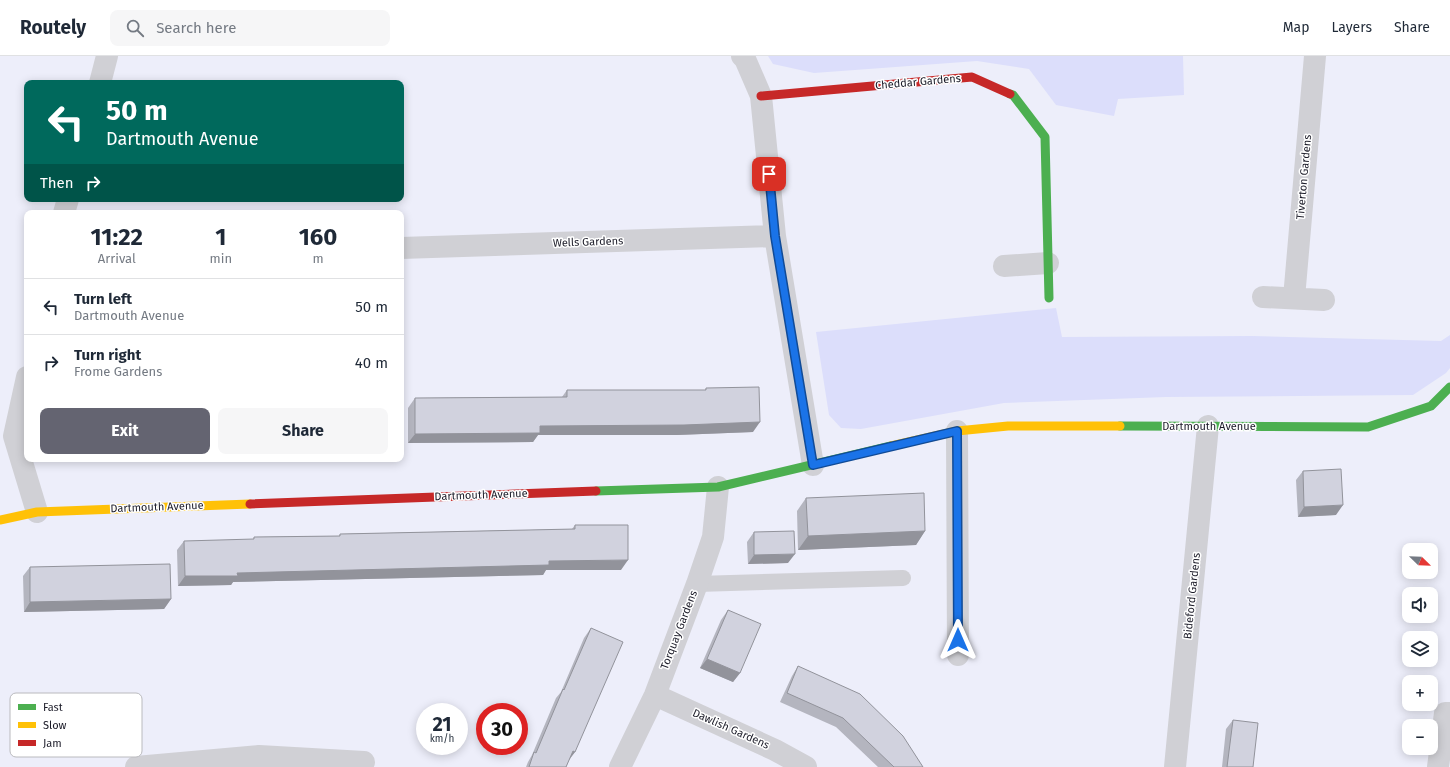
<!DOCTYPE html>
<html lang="en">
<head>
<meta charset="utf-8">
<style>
	:root { --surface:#fff; --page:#f6f6f7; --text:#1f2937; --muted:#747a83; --line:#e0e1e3; --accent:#646471 }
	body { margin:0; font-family:"Fira Sans",sans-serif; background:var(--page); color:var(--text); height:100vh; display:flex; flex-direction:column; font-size:15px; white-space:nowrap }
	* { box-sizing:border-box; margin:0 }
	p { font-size:13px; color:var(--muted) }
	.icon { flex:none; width:22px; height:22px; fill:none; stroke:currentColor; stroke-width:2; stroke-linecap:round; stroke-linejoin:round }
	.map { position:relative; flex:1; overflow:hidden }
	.side { position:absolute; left:24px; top:154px; width:380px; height:252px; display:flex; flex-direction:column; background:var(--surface); border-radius:8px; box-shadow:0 2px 10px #0003 }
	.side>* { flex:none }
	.banner { position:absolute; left:24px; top:24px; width:380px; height:122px; border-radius:8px; box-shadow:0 2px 10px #0003; background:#00695c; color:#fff; overflow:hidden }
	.needle { width:26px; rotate:113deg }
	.controls { position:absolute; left:1402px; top:487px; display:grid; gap:8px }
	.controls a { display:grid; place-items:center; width:36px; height:36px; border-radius:8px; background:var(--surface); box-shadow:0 2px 10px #0003; font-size:20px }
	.speed { position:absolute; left:416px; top:647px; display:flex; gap:8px; font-size:20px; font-weight:700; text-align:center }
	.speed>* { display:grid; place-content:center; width:52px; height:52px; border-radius:50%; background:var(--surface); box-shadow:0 2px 10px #0003; line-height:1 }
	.speed small { font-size:10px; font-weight:400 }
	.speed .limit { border:6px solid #d22; background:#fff; color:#111 }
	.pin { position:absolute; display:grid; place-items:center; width:34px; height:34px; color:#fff; margin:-17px; border-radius:8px; box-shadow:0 2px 6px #0006 }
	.me { position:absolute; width:44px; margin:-22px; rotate:0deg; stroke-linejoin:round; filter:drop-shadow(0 0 3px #0008) }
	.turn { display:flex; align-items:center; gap:14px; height:84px; padding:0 16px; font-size:18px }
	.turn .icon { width:52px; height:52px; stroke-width:2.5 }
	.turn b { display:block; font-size:28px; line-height:34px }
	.then { display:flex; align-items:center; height:38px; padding:0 16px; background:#0003; gap:8px; font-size:15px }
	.eta { display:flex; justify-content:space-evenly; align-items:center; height:68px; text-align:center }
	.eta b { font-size:24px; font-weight:700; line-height:28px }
	.primary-button { display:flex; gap:8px; margin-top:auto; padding:8px 16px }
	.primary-button a { flex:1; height:46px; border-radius:8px; background:var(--accent); color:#fff; font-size:16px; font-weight:700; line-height:46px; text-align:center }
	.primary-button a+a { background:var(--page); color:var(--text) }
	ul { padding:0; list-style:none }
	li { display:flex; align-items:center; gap:12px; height:56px; padding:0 16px; border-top:1px solid var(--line) }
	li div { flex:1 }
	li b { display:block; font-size:15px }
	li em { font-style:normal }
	header { display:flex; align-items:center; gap:24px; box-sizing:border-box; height:56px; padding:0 20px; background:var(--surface); border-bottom:1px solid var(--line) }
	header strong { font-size:19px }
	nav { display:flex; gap:22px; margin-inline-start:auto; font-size:14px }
	.search { width:280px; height:36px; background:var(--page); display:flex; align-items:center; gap:10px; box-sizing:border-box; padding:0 14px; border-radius:8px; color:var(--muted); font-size:15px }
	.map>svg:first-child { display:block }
	.green { fill:#dcdefb }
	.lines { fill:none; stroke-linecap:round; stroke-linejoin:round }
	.lane { stroke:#d0d0d5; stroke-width:16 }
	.street { stroke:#d0d0d5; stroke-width:22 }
	.fast { stroke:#4caf50; stroke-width:9 }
	.slow { stroke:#ffc107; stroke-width:9 }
	.jam { stroke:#c62828; stroke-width:9 }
	.wall { fill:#b4b5bf }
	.shaded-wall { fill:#92939b }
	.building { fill:#d1d2de; stroke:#92939b }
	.route-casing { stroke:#114b97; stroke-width:10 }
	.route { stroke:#1a73e8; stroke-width:7 }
	.labels { text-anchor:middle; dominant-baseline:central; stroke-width:3; stroke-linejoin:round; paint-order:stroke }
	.street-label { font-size:11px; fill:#1a1a27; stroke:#fff }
	.key { fill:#fff; stroke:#bababe; stroke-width:1 }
	.key-label { font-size:11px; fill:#1a1a27 }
</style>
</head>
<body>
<header>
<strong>Routely</strong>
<div class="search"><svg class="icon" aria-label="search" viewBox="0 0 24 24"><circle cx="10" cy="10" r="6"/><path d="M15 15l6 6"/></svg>Search here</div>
<nav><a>Map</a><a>Layers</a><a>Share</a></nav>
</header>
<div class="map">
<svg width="1450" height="711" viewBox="0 0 1450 711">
	<rect width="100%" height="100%" fill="#edeefa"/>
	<path class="green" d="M768 0H1183L1184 39 1118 43 1114 60 1056 49 1029 13 977 5 814 17 773 8Z
		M1056 252 1062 281 1252 280 1441 285 1450 279V312L1446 317 1413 339 1166 341 1004 347 861 373 841 372 829 359 816 276Z"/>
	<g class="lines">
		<path class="lane" d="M697 528 903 522"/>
		<path class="street" d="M742 0 745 3 761 40 775 180 813 409
			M100 27 107 0
			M64 157 68 143
			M401 192 775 180
			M1004 210 1048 207
			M1263 241 1324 244
			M1294 242 1315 0
			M27 321 14 380 37 456
			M957 375 958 599
			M655 639 775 694 806 711
			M136 711 259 700 364 706
			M620 711 655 639 697 528 713 481 718 431
			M1175 711 1208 370
			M1438 711 1445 657H1450"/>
		<path class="fast" d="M1010 38 1013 39 1045 81 1049 242
			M1120 370 1368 371 1431 350 1450 331
			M596 435 718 431 891 390"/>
		<path class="slow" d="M891 390 957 375 1008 370H1120
			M0 464 37 456 250 448"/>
		<path class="jam" d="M761 40 972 21 1010 38
			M250 448 596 435"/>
	</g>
	<path class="wall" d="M706 332 753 376 677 379H538L533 386 408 387V352L415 342 562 341 567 334H705Z
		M1303 415 1336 459 1298 461 1296 424Z
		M806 442 925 475 916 489 798 494 797 455Z
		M575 469 621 514H546L543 519 233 526 231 529 178 530 177 494 184 485 253 484 254 481 339 480 340 478 572 473Z
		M754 476 788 507 748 508 747 486Z
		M30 511 171 543 164 553 24 556 23 520Z
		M728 554 740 617 733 626 700 612 721 564Z
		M591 572 575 696 569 704 566 711H526L528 706 532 699 556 642 561 636 584 582Z
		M798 610 923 711H878L836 671 780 646 792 620Z
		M1233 664 1253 711H1222L1226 673Z"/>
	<path class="shaded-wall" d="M760 366 753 376 677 379H538L533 386 408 387 415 378 540 370Z
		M1343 449 1336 459 1298 461 1304 451Z
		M925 475 916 489 798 494 808 480Z
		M795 498 788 507 748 508 754 499Z
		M628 504 621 514H546L543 519 233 526 231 529 178 530 185 520 237 517 549 505Z
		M171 543 164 553 24 556 30 546Z
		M707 603 740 617 733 626 700 612Z
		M573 695 575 696 568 705Z"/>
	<path class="building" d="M759 331 760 366 684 369 540 370V377L415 378V342L567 341V334H706V332Z
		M1341 413 1343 449 1304 451 1303 415Z
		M924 437 925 475 808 480 806 442Z
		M575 469H628V504L549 505V509L237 517 238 520H185L184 485 254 483V481L340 480V478L575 473Z
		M794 475 795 498 754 499V476Z
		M170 508 171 543 30 546V511Z
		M728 554 761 568 740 617 707 603Z
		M591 572 623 586 575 696 573 695 566 711H529L534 696 536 697 563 633 564 634Z
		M798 610 860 638 903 680 923 711H894L843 662 787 637Z
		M1233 664 1258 667 1253 711H1227Z"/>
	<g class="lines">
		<defs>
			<path id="route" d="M769 118 775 180 813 409 957 375 958 584"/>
		</defs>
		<use href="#route" class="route-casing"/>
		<use href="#route" class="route"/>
	</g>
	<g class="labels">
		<g class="street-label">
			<text transform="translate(918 26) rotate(-5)">Cheddar Gardens</text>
			<text transform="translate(1304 121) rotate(-85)">Tiverton Gardens</text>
			<text transform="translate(588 186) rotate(-2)">Wells Gardens</text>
			<text x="1209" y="370">Dartmouth Avenue</text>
			<text transform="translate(481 439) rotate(-2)">Dartmouth Avenue</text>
			<text transform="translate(157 451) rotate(-2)">Dartmouth Avenue</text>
			<text transform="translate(1192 540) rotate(-84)">Bideford Gardens</text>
			<text transform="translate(679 574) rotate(-69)">Torquay Gardens</text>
			<text transform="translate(731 673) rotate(24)">Dawlish Gardens</text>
		</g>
	</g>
	<rect x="10" y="637" width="132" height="64" rx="6" class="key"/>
	<rect x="18" y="648" width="18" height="6" fill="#4caf50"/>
	<rect x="18" y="666" width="18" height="6" fill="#ffc107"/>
	<rect x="18" y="684" width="18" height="6" fill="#c62828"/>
	<g class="key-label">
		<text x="43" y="655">Fast</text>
		<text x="43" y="673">Slow</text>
		<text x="43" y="691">Jam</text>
	</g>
</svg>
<div class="controls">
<a><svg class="needle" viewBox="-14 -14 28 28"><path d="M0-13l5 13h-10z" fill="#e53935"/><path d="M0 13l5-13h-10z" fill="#747a83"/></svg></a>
<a><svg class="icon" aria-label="sound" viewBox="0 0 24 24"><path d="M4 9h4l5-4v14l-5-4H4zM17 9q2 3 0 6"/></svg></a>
<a><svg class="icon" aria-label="layers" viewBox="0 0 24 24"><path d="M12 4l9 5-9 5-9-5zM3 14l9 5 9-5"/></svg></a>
<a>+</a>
<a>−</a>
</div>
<div class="speed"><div>21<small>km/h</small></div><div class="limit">30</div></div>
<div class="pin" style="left:769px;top:118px;background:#d93025"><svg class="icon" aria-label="arrive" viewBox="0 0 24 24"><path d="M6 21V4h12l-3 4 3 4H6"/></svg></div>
<svg class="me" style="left:958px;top:584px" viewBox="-20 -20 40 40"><path d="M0-17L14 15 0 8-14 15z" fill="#1a73e8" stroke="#fff" stroke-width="4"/></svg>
<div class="banner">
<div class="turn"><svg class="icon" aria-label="left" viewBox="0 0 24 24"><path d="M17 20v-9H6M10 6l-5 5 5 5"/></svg><div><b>50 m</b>Dartmouth Avenue</div></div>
<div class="then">Then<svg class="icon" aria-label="right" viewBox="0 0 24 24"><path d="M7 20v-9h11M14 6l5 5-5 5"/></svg></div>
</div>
<section class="side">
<div class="eta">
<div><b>11:22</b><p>Arrival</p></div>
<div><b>1</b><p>min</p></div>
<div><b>160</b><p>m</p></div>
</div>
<ul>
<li><svg class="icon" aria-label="left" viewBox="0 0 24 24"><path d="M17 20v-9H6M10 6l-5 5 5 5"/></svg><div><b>Turn left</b><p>Dartmouth Avenue</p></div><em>50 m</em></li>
<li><svg class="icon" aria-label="right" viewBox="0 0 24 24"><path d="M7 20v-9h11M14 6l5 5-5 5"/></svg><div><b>Turn right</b><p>Frome Gardens</p></div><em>40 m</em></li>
</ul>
<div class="primary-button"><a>Exit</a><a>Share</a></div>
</section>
</div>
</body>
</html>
